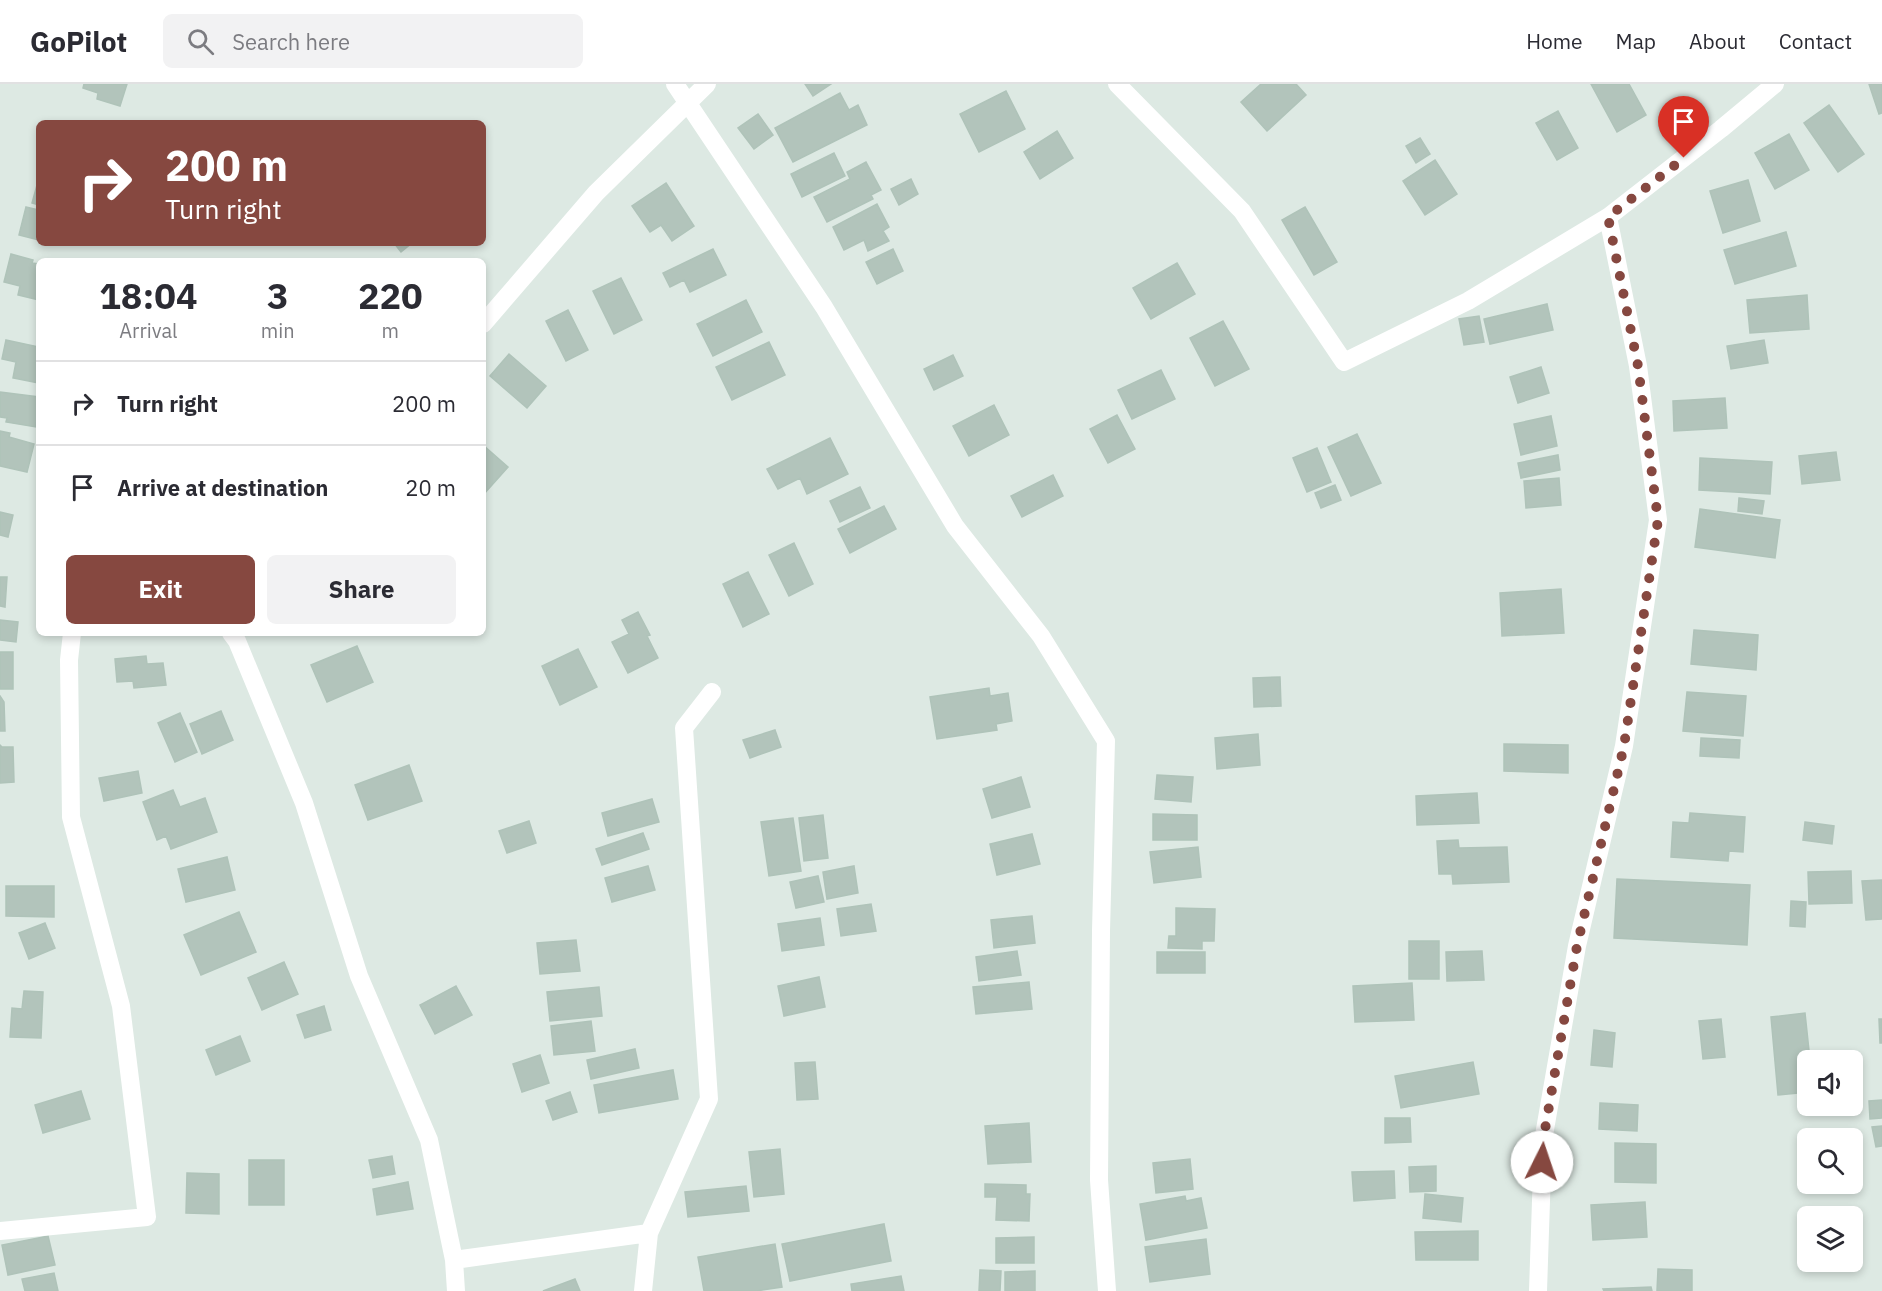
<!DOCTYPE html>
<html lang="en">
<head>
<meta charset="utf-8">
<style>
	:root { --surface:#fff; --page:#f2f2f3; --text:#2b2b33; --muted:#7c7c81; --line:#e1e1e2; --accent:#864840 }
	body { margin:0; font-family:"IBM Plex Sans",sans-serif; background:var(--page); color:var(--text); height:100vh; display:flex; flex-direction:column; font-size:22px; white-space:nowrap }
	* { box-sizing:border-box; margin:0 }
	p { font-size:20px; color:var(--muted) }
	.icon { flex:none; width:33px; height:33px; fill:none; stroke:currentColor; stroke-width:2; stroke-linecap:round; stroke-linejoin:round }
	.map { position:relative; flex:1; overflow:hidden }
	.sheet { position:absolute; left:36px; top:174px; width:450px; height:378px; display:flex; flex-direction:column; background:var(--surface); border-radius:9px; box-shadow:0 3px 9px #0003 }
	.sheet>* { flex:none }
	.banner { position:absolute; left:36px; top:36px; width:450px; height:126px; border-radius:9px; box-shadow:0 3px 9px #0003; background:#864840; color:#fff; overflow:hidden }
	.controls { position:absolute; left:1797px; top:966px; display:grid; gap:12px }
	.controls a { display:grid; place-items:center; width:66px; height:66px; border-radius:9px; background:var(--surface); box-shadow:0 3px 9px #0003; font-size:30px }
	.pin { position:absolute; display:grid; place-items:center; width:51px; height:51px; color:#fff; margin:-62px -26px; border-radius:50% 50% 50% 0; rotate:-45deg; box-shadow:0 0 6px #0007 }
	.pin .icon { rotate:45deg }
	.me { position:absolute; width:66px; margin:-33px; rotate:4deg; stroke-linejoin:round; filter:drop-shadow(0 0 4px #0008) }
	.turn { display:flex; align-items:center; gap:21px; height:126px; padding:0 30px; font-size:27px }
	.turn .icon { width:78px; height:78px; stroke-width:2.5 }
	.turn b { display:block; font-size:42px; line-height:51px }
	.eta { display:flex; justify-content:space-evenly; align-items:center; height:102px; text-align:center }
	.eta b { font-size:36px; font-weight:800; line-height:42px }
	.cta { display:flex; gap:12px; margin-top:auto; padding:12px 30px }
	.cta a { flex:1; height:69px; border-radius:9px; background:var(--accent); color:#fff; font-size:24px; font-weight:800; line-height:69px; text-align:center }
	.cta a+a { background:var(--page); color:var(--text) }
	ul { padding:0; list-style:none }
	li { display:flex; align-items:center; gap:18px; height:84px; padding:0 30px; border-top:2px solid var(--line) }
	li div { flex:1 }
	li b { display:block; font-size:22px }
	li em { font-style:normal }
	header { display:flex; align-items:center; gap:36px; box-sizing:border-box; height:84px; padding:0 30px; background:var(--surface); border-bottom:2px solid var(--line) }
	header strong { font-size:28px }
	nav { display:flex; gap:33px; margin-inline-start:auto; font-size:21px }
	.search { width:420px; height:54px; background:var(--page); display:flex; align-items:center; gap:15px; box-sizing:border-box; padding:0 21px; border-radius:9px; color:var(--muted); font-size:22px }
	.map>svg:first-child { display:block }
	.building { fill:#b2c4bb; stroke:#afc3b9; stroke-width:1.5 }
	.lines { fill:none; stroke-linecap:round; stroke-linejoin:round }
	.minor { stroke:#fff; stroke-width:18 }
	.route { stroke:#864840; stroke-width:10; stroke-dasharray:0 18 }
</style>
</head>
<body>
<header>
<strong>GoPilot</strong>
<div class="search"><svg class="icon" aria-label="search" viewBox="0 0 24 24"><circle cx="10" cy="10" r="6"/><path d="M15 15l6 6"/></svg>Search here</div>
<nav><a>Home</a><a>Map</a><a>About</a><a>Contact</a></nav>
</header>
<div class="map">
<svg width="1882" height="1207" viewBox="0 0 1882 1207">
	<rect width="100%" height="100%" fill="#dde9e3"/>
	<path class="building" d="M84 0H127L120 22 97 15 98 9 83 4Z
		M805 0H831L813 12Z
		M1261 0H1296L1306 11 1267 47 1241 18Z
		M1591 0H1629L1646 31 1617 48Z
		M1869 0H1882V29L1879 30Z
		M1006 7 1025 45 979 68 960 30Z
		M840 9 849 26 858 21 867 41 793 78 775 44Z
		M1829 21 1864 70 1838 88 1804 39Z
		M1558 27 1578 64 1557 76 1536 39Z
		M758 30 773 51 754 65 738 44Z
		M1057 47 1073 74 1040 95 1024 68Z
		M1789 50 1809 86 1775 105 1755 69Z
		M1420 54 1430 70 1416 79 1406 62Z
		M834 69 845 92 802 113 791 90Z
		M1435 76 1457 110 1425 131 1403 97Z
		M866 78 881 106 871 111 873 115 827 138 814 113 850 95 847 88Z
		M39 94V121L32 119Z
		M911 95 918 110 899 121 891 105Z
		M1748 96 1760 137 1723 149 1710 107Z
		M666 99 694 142 672 157 661 141 650 148 632 122Z
		M877 120 889 143 883 147 889 157 868 167 864 156 844 166 833 143Z
		M26 123 39 126V156L19 151Z
		M1305 123 1337 178 1314 191 1282 136Z
		M1786 148 1796 182 1735 200 1724 166Z
		M394 159H412L401 168Z
		M713 165 726 191 690 208 684 196 670 203 663 189Z
		M893 165 903 187 877 200 866 178Z
		M11 170 33 176 32 179 39 180V216L18 211 20 202 4 198Z
		M1177 179 1195 210 1151 235 1133 204Z
		M621 194 642 236 614 250 593 207Z
		M1807 211 1809 245 1750 249 1747 216Z
		M746 216 762 248 713 272 697 240Z
		M1547 220 1553 246 1490 260 1484 235Z
		M568 226 588 266 566 277 546 237Z
		M1479 232 1484 258 1464 261 1459 235Z
		M1223 237 1249 285 1215 302 1190 254Z
		M6 256 39 263V299L13 294 16 278 2 275Z
		M1764 256 1768 279 1731 285 1727 262Z
		M769 258 785 291 732 316 716 283Z
		M509 270 546 302 527 324 490 292Z
		M953 271 963 292 934 306 924 285Z
		M1541 283 1549 309 1518 319 1510 293Z
		M1161 286 1175 315 1132 335 1118 306Z
		M0 308 39 313 36 343 6 338 7 334 0 333Z
		M1725 314 1727 344 1674 347 1673 317Z
		M994 321 1009 351 969 372 953 342Z
		M1117 331 1135 365 1108 379 1090 345Z
		M1551 332 1557 362 1521 371 1514 340Z
		M0 347 10 349 9 353 34 360 27 388 0 382Z
		M1357 350 1381 399 1351 412 1328 363Z
		M830 354 848 390 807 410 800 394 778 405 767 385Z
		M483 361 508 383 483 411Z
		M1317 364 1331 398 1307 408 1293 374Z
		M1836 368 1840 396 1802 400 1799 372Z
		M1558 371 1560 386 1521 394 1518 379Z
		M1700 374 1772 378 1770 410 1699 406Z
		M1053 391 1063 412 1022 433 1011 412Z
		M1559 394 1561 421 1526 424 1524 397Z
		M1335 401 1341 416 1321 424 1315 409Z
		M860 403 870 424 840 438 830 417Z
		M1739 414 1764 417 1762 430 1738 427Z
		M884 422 896 445 850 469 838 445Z
		M1700 425 1780 436 1775 474 1695 463Z
		M0 428 13 431 8 453 0 451Z
		M794 459 813 500 789 512 769 471Z
		M748 488 769 530 743 543 723 500Z
		M0 493H7L5 523 0 522Z
		M1561 505 1564 549 1502 552 1500 509Z
		M638 528 650 551 647 552 658 574 628 589 612 558 629 550 622 536Z
		M0 536 18 538 16 558 0 556Z
		M1694 546 1758 551 1756 586 1691 580Z
		M357 562 373 598 327 618 311 581Z
		M578 565 597 603 560 621 542 582Z
		M0 568H13V605H0Z
		M146 572 147 580 163 579 166 601 134 604 133 597 117 598 115 575Z
		M1280 593 1281 622 1254 623 1253 594Z
		M989 604 990 612 1008 609 1012 637 996 640 997 646 937 655 930 613Z
		M1687 608 1746 612 1743 652 1683 647Z
		M0 612 4 618 5 647H0Z
		M221 627 233 656 202 670 190 640Z
		M180 629 197 668 175 678 158 639Z
		M775 646 781 663 750 674 743 656Z
		M1258 650 1260 681 1217 685 1215 654Z
		M1701 654 1740 656 1739 674 1700 672Z
		M1504 660 1568 661V689L1504 687Z
		M0 661 2 663H13L14 698 0 699Z
		M409 681 422 717 368 736 355 701Z
		M138 687 142 709 104 717 99 694Z
		M1157 691 1193 693 1191 718 1155 715Z
		M1021 693 1030 723 992 734 983 705Z
		M173 706 180 723 205 714 217 748 171 765 166 752 157 756 143 718Z
		M1477 709 1479 739 1417 741 1416 712Z
		M652 715 659 738 608 752 602 729Z
		M1690 729 1745 733 1743 768 1729 767 1728 777 1671 773 1673 738 1689 739Z
		M1153 730 1197 731V756H1153Z
		M823 731 828 774 804 777 799 734Z
		M793 734 801 787 769 792 761 738Z
		M529 737 536 759 507 769 499 747Z
		M1805 738 1834 742 1832 760 1803 756Z
		M643 749 649 765 602 781 596 765Z
		M1032 750 1040 780 997 791 990 760Z
		M1458 756 1459 764 1507 763 1509 798 1453 800 1452 790H1439L1437 757Z
		M1198 763 1201 793 1154 799 1150 768Z
		M227 773 235 806 186 818 178 785Z
		M648 782 655 806 612 818 605 794Z
		M854 782 858 809 827 815 823 788Z
		M1851 787 1852 819 1809 820 1808 788Z
		M818 792 824 818 796 824 790 798Z
		M1617 795 1750 801 1747 861 1614 854Z
		M1882 796V835L1866 836 1862 797Z
		M6 802H54V833L6 832Z
		M1791 817 1806 818 1805 843 1790 842Z
		M871 820 876 847 841 852 837 825Z
		M1176 824 1215 825 1214 857H1202V865L1168 864 1169 852H1176Z
		M239 828 256 868 201 891 184 851Z
		M1032 832 1035 859 994 864 991 836Z
		M820 834 824 861 782 867 778 840Z
		M45 839 55 864 29 875 19 849Z
		M576 856 580 887 540 890 537 859Z
		M1409 857H1439V895H1409Z
		M1017 867 1021 891 979 897 976 873Z
		M1482 867 1484 896 1447 897 1446 868Z
		M1157 868H1205V889H1157Z
		M284 878 298 910 262 926 248 894Z
		M819 893 825 923 784 932 778 902Z
		M1029 898 1032 925 976 930 973 903Z
		M1412 899 1414 936 1355 938 1353 902Z
		M456 902 472 931 435 950 420 921Z
		M599 903 602 932 550 937 547 908Z
		M24 907 43 908 41 954 10 953 12 924 22 925Z
		M324 922 331 946 305 954 297 931Z
		M1805 929 1810 976H1808V1008L1778 1011 1771 933Z
		M1721 935 1725 973 1703 975 1699 937Z
		M1879 935H1882V959H1880Z
		M591 937 595 967 554 971 551 942Z
		M1594 946 1615 949 1612 983 1591 981Z
		M240 952 250 977 216 991 206 966Z
		M635 965 639 984 591 995 587 976Z
		M540 971 549 999 522 1008 513 980Z
		M815 978 818 1015 797 1016 795 979Z
		M1473 978 1479 1010 1401 1024 1395 992Z
		M673 986 678 1015 599 1029 594 1001Z
		M81 1007 90 1035 43 1049 35 1021Z
		M570 1008 577 1028 553 1036 546 1017Z
		M1882 1016V1034L1870 1035 1869 1017Z
		M1600 1019 1638 1021 1637 1047 1599 1045Z
		M1385 1034H1410L1411 1058 1385 1059Z
		M1029 1039 1031 1078 988 1080 985 1042Z
		M1882 1042V1062L1876 1063 1872 1043Z
		M1615 1059 1656 1060V1099L1615 1098Z
		M780 1065 784 1110 754 1113 749 1068Z
		M392 1072 395 1090 373 1094 369 1076Z
		M1190 1075 1193 1105 1156 1109 1153 1079Z
		M249 1076H284V1121H249Z
		M1436 1082V1107L1410 1108 1409 1083Z
		M1394 1087 1395 1114 1354 1117 1352 1088Z
		M187 1089 219 1090V1130L186 1129Z
		M408 1098 413 1125 377 1131 373 1105Z
		M985 1100 1026 1101V1110H1030L1029 1137 996 1136 997 1113H985Z
		M746 1102 749 1127 688 1133 685 1108Z
		M1425 1110 1463 1114 1461 1138 1423 1134Z
		M1185 1112 1186 1117 1201 1114 1207 1144 1146 1156 1140 1120Z
		M1645 1118 1647 1153 1593 1156 1591 1121Z
		M884 1140 891 1177 790 1197 782 1160Z
		M1478 1147V1176H1416L1415 1148Z
		M48 1152 55 1181 8 1191 2 1161Z
		M1034 1153V1179H996V1154Z
		M1206 1155 1210 1190 1150 1198 1145 1163Z
		M775 1160 782 1203 756 1207H704L698 1173Z
		M1658 1185 1692 1186V1207H1657Z
		M980 1186 1001 1187 1000 1207H979Z
		M1035 1187V1207H1005V1188Z
		M54 1189 58 1207H25L22 1195Z
		M901 1192 904 1207H852L851 1200Z
		M575 1195 580 1207H543Z
		M1651 1203 1652 1207H1604L1603 1205Z"/>
	<g class="lines">
		<path class="minor" d="M675 0 824 223 955 442 1041 552 1106 657 1101 847 1099 1096 1107 1207
			M1117 0 1242 127 1344 278 1468 217 1608 133 1721 45 1775 0
			M483 240 596 109 707 0
			M231 549 237 557 304 719 359 892 429 1056 454 1176 456 1207
			M0 1147 147 1133 121 922 71 733 69 576 72 549
			M454 1176 649 1149
			M643 1207 649 1149 709 1015 684 644 712 608
			M1538 1207 1543 1057 1577 862 1624 662 1658 436 1638 282 1608 133"/>
	</g>
	<g class="lines">
		<path class="route" d="M1542 1078 1543 1057 1577 862 1624 662 1658 436 1638 282 1608 133 1684 74"/>
	</g>
</svg>
<div class="controls">
<a><svg class="icon" aria-label="sound" viewBox="0 0 24 24"><path d="M4 9h4l5-4v14l-5-4H4zM17 9q2 3 0 6"/></svg></a>
<a><svg class="icon" aria-label="search" viewBox="0 0 24 24"><circle cx="10" cy="10" r="6"/><path d="M15 15l6 6"/></svg></a>
<a><svg class="icon" aria-label="layers" viewBox="0 0 24 24"><path d="M12 4l9 5-9 5-9-5zM3 14l9 5 9-5"/></svg></a>
</div>
<div class="pin" style="left:1684px;top:74px;background:#d93025"><svg class="icon" aria-label="arrive" viewBox="0 0 24 24"><path d="M6 21V4h12l-3 4 3 4H6"/></svg></div>
<svg class="me" style="left:1542px;top:1078px" viewBox="-20 -20 40 40"><circle r="19" fill="#fff"/><path d="M0-13L10 11 0 6-10 11z" fill="#864840"/></svg>
<div class="banner">
<div class="turn"><svg class="icon" aria-label="right" viewBox="0 0 24 24"><path d="M7 20v-9h11M14 6l5 5-5 5"/></svg><div><b>200 m</b>Turn right</div></div>
</div>
<section class="sheet">
<div class="eta">
<div><b>18:04</b><p>Arrival</p></div>
<div><b>3</b><p>min</p></div>
<div><b>220</b><p>m</p></div>
</div>
<ul>
<li><svg class="icon" aria-label="right" viewBox="0 0 24 24"><path d="M7 20v-9h11M14 6l5 5-5 5"/></svg><div><b>Turn right</b></div><em>200 m</em></li>
<li><svg class="icon" aria-label="arrive" viewBox="0 0 24 24"><path d="M6 21V4h12l-3 4 3 4H6"/></svg><div><b>Arrive at destination</b></div><em>20 m</em></li>
</ul>
<div class="cta"><a>Exit</a><a>Share</a></div>
</section>
</div>
</body>
</html>
